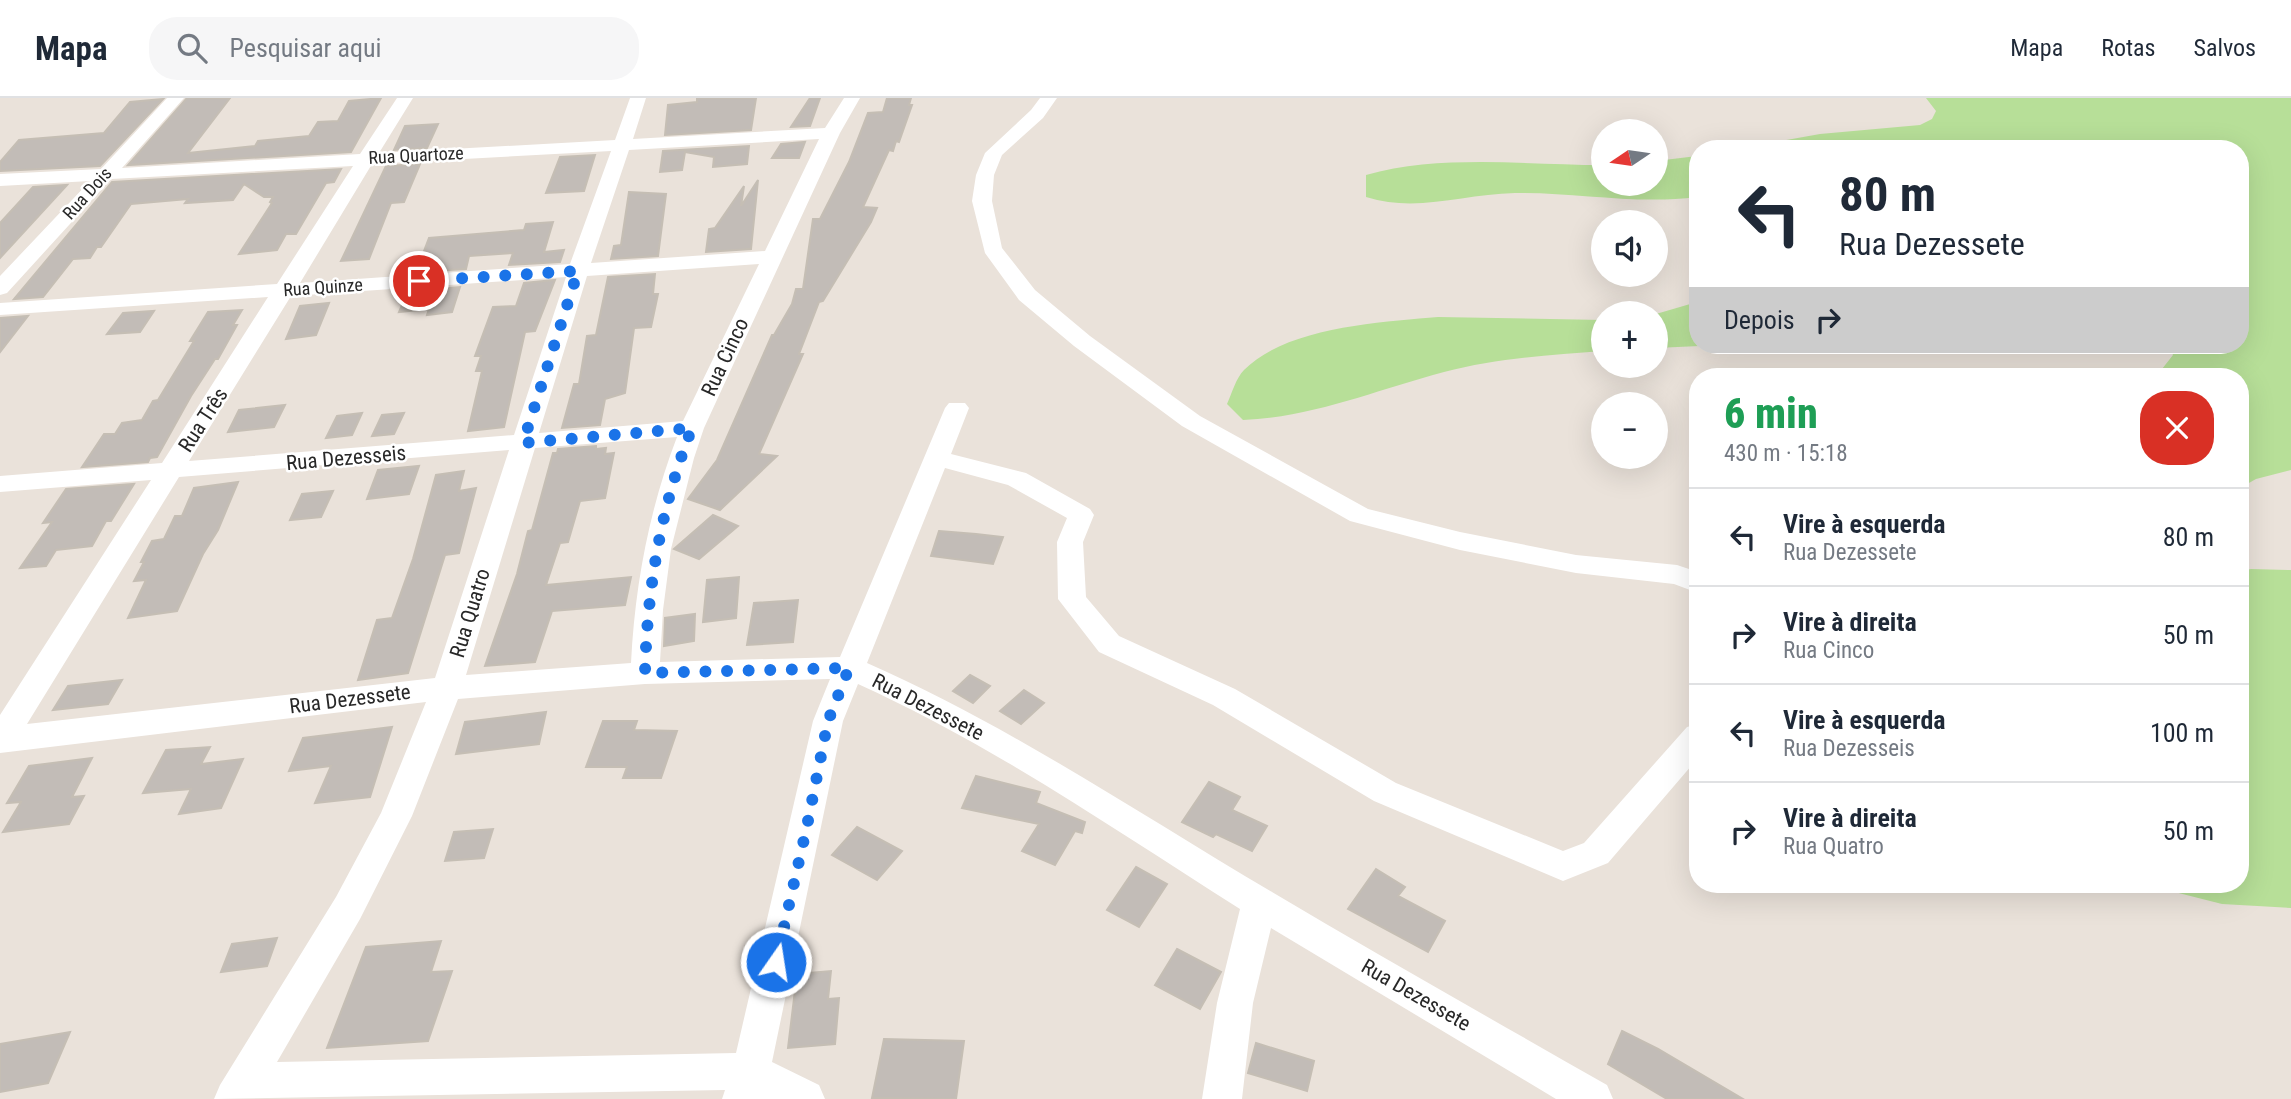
<!DOCTYPE html>
<html lang="pt">
<head>
<meta charset="utf-8">
<style>
	:root { --surface:#fff; --page:#f6f6f7; --text:#1f2937; --muted:#747a83; --line:#e0e1e3 }
	body { margin:0; font-family:"Roboto Condensed",sans-serif; background:var(--page); color:var(--text); height:100vh; display:flex; flex-direction:column; font-size:26px; white-space:nowrap }
	* { box-sizing:border-box; margin:0 }
	p { font-size:23px; color:var(--muted) }
	.icon { flex:none; width:38px; height:38px; fill:none; stroke:currentColor; stroke-width:2; stroke-linecap:round; stroke-linejoin:round }
	.map { position:relative; flex:1; overflow:hidden }
	.details { position:absolute; left:1689px; top:270px; width:560px; height:525px; display:flex; flex-direction:column; background:var(--surface); border-radius:28px; box-shadow:0 7px 28px #0002 }
	.details>* { flex:none }
	.banner { position:absolute; left:1689px; top:42px; width:560px; height:214px; border-radius:28px; box-shadow:0 7px 28px #0002; background:#fff; color:var(--text); overflow:hidden }
	.needle { width:46px; rotate:257deg }
	.tools { position:absolute; left:1591px; top:21px; display:grid; gap:14px }
	.tools a { display:grid; place-items:center; width:77px; height:77px; border-radius:50%; background:var(--surface); box-shadow:0 7px 28px #0002; font-size:35px }
	.pin { position:absolute; display:grid; place-items:center; width:60px; height:60px; color:#fff; margin:-30px; border:4px solid #fff; border-radius:50%; box-shadow:0 2px 7px #0007 }
	.me { position:absolute; width:77px; margin:-38px; rotate:13deg; stroke-linejoin:round; filter:drop-shadow(0 0 5px #0008) }
	.turn { display:flex; align-items:center; gap:24px; height:147px; padding:0 35px; font-size:32px }
	.turn .icon { width:91px; height:91px; stroke-width:2.5 }
	.turn b { display:block; font-size:49px; line-height:60px }
	.then { display:flex; align-items:center; height:66px; padding:0 35px; background:#0003; gap:14px; font-size:26px }
	.round { display:grid; place-items:center; flex:none; width:74px; height:74px; border-radius:28px; background:var(--page) }
	.summary { display:flex; align-items:center; justify-content:space-between; height:119px; padding:0 35px }
	h1 { font-size:42px; font-weight:800; line-height:52px; color:#1e9e55 }
	ul { padding:0; list-style:none }
	li { display:flex; align-items:center; gap:21px; height:98px; padding:0 35px; border-top:2px solid var(--line) }
	li div { flex:1 }
	li b { display:block; font-size:26px }
	li em { font-style:normal }
	header { display:flex; align-items:center; gap:42px; box-sizing:border-box; height:98px; padding:0 35px; background:var(--surface); border-bottom:2px solid var(--line) }
	header strong { font-size:33px }
	nav { display:flex; gap:38px; margin-inline-start:auto; font-size:24px }
	.search { width:490px; height:63px; background:var(--page); display:flex; align-items:center; gap:18px; box-sizing:border-box; padding:0 24px; border-radius:28px; color:var(--muted); font-size:26px }
	.map>svg:first-child { display:block }
	.green { fill:#b7df98 }
	.building { fill:#c2bcb7; stroke:#c5beb4; stroke-width:2 }
	.lines { fill:none; stroke-linecap:round; stroke-linejoin:round }
	.minor { fill:#fff; fill-rule:evenodd }
	.route { stroke:#1a73e8; stroke-width:12; stroke-dasharray:0 21.6 }
	.labels { text-anchor:middle; dominant-baseline:central; stroke-width:5; stroke-linejoin:round; paint-order:stroke }
	.far-street-label { font-size:18px; fill:#282828; stroke:#fff }
	.street-label { font-size:21px; fill:#282828; stroke:#fff }
</style>
</head>
<body>
<header>
<strong>Mapa</strong>
<div class="search"><svg class="icon" aria-label="search" viewBox="0 0 24 24"><circle cx="10" cy="10" r="6"/><path d="M15 15l6 6"/></svg>Pesquisar aqui</div>
<nav><a>Mapa</a><a>Rotas</a><a>Salvos</a></nav>
</header>
<div class="map">
<svg width="2291" height="1001" viewBox="0 0 2291 1001">
	<rect width="100%" height="100%" fill="#eae2da"/>
	<path class="green" d="M1926 0H2291V372L2256 381 2240 390V278H2140L2162 271 2173 257 2169 247H2240V51H1736L1820 36 1920 27 1932 21 1936 13Z
		M1697 58V99C1636 107 1576 94 1515 95 1463 96 1417 115 1366 99V77C1440 56 1527 67 1603 67V86H1656V63Z
		M1697 204 1698 247H1721L1656 250V216Z
		M1438 219 1603 222V253C1550 257 1496 260 1444 274 1376 292 1314 319 1243 322L1227 306C1232 295 1236 280 1244 272 1286 229 1381 224 1438 219Z
		M2251 471 2291 472V810L2222 806 2143 786H2240V473Z"/>
	<path class="building" d="M187 0H230L188 55 255 48 258 43 309 38 318 24 338 23 349 3 381 0 351 54 128 67Z
		M697 0H756L751 32 665 37 668 7 697 4Z
		M810 0H820L810 28 791 29Z
		M887 0H911L909 7H912L899 44 896 43 893 53 889 52 863 109 877 110 871 124 823 203 819 204 799 256H803L759 356 777 358 720 412 688 401 717 362 772 237H774L792 206 796 191H803L813 121H820L849 64 868 15 883 14Z
		M163 1 100 68 0 73V64L19 42 104 35 130 4Z
		M438 26 427 50 394 52 405 28Z
		M805 44 799 60H772L781 46Z
		M749 48 747 66 713 69 714 59 685 54 682 72 660 74 663 53Z
		M595 57 584 93 546 95 560 59Z
		M420 66 404 104 391 105 369 161 341 163 386 68Z
		M341 71 334 84 326 85 296 136H286L277 152 239 156 272 105 270 104 273 99H264L244 86 233 102 185 105 188 101 131 106 101 149H97L90 160 73 161 43 199 14 201 112 84Z
		M758 82 751 151 706 154 709 131 715 130 744 88 741 108Z
		M67 87 0 160V125L33 89Z
		M629 94 666 96 658 158 611 161 614 148 621 147Z
		M553 124 544 154 564 152 560 164 509 167 513 155 469 158 466 171 416 174 429 140 524 132 526 126Z
		M655 176 653 196H658L651 229 634 230 625 295 605 301 600 327 562 330 574 286H579L587 238 596 237 608 179Z
		M555 182 535 233 525 234 504 329 468 333 482 273H476L481 258H475L493 209 516 208 524 185Z
		M460 189 452 214 427 217 429 211 399 214 408 193Z
		M329 205 316 237 286 241 300 208Z
		M242 212 233 227H237L218 261H215L191 298 157 359 150 360 148 364 82 369 104 336H115L122 325 142 322 153 303 158 302 194 243H190L208 214Z
		M154 213 140 234 107 236 123 215Z
		M28 218 0 254V220Z
		M285 307 274 329 228 334 239 312Z
		M362 315 352 337 326 340 337 318Z
		M404 315 394 336 372 338 382 317Z
		M596 348V351L606 350 605 356 614 355 605 400 580 403 568 444 560 445 546 487 631 479 625 507 552 513 535 564 485 568 517 476 528 433 532 432 553 355H557L558 351Z
		M419 368 409 396 367 401 378 372Z
		M464 373 459 393 476 390 459 455 445 457 408 575 358 582 377 522 392 520 413 461 436 377Z
		M238 384 218 432 203 456 177 513 128 520 146 482 134 483 144 464H141L152 443 164 441 175 418H182L194 390Z
		M134 386 111 423H106L92 448 56 452 46 468 20 470 52 424 43 425 66 391Z
		M333 393 321 419 290 422 302 396Z
		M713 417 738 428 699 461 674 451Z
		M939 433 976 436 1003 439 993 466 931 458Z
		M739 479 736 520 703 524 707 482Z
		M798 502 793 544 747 547 754 505Z
		M695 516 694 543 664 548 665 520Z
		M970 577 990 588 973 605 953 593Z
		M122 582 108 606 53 612 68 588Z
		M1024 592 1044 605 1021 626 1000 613Z
		M546 614 539 646 456 656 465 624Z
		M603 623H637L634 632 677 633 661 680H623L627 669H586Z
		M392 629 370 699 315 705 331 668 289 673 303 640Z
		M210 649 201 666 243 661 221 710 179 716 191 691 143 695 166 652Z
		M92 660 72 699 84 698 69 726 3 734 21 704 7 705 29 668Z
		M976 678 1040 694 1036 705 1085 724 1082 735 1075 733 1055 767 1022 753 1039 726 962 710Z
		M1209 684 1240 699 1232 712 1267 728 1252 753 1216 736 1213 739 1182 724Z
		M857 729 902 753 877 782 832 757Z
		M493 731 484 760 445 763 454 734Z
		M1136 769 1167 786 1139 829 1107 812Z
		M1376 771 1405 789 1398 798 1445 823 1428 854 1348 811Z
		M277 840 267 868 221 874 232 846Z
		M441 843 431 874 452 873 428 943 327 950 366 849Z
		M1177 851 1221 874 1200 911 1155 887Z
		M831 873 828 901 839 900 835 946 788 950 797 876Z
		M1622 933 1658 951 1743 1001H1667L1608 966Z
		M70 934 48 985 0 994V946Z
		M884 941 964 943 956 1001 872 1000Z
		M1256 945 1314 963 1307 993 1248 975Z"/>
	<g class="lines">
		<path class="minor" d="M167 0H184L122 70 360 56 397 0H413L379 55 615 42 630 0H646L633 41 825 30 844 0H860L840 35 704 330 694 360 671 451 663 512 660 564 840 559 945 310 949 305H965L969 310 951 356 1026 375 1090 411 1094 417 1083 444 1086 499 1119 538 1235 591 1396 685 1563 753 1584 745 1687 629 1698 626V660L1608 765 1563 783 1374 703 1213 607 1099 554 1058 501 1057 444 1067 420 1008 387 945 370 867 565C1010 628 1138 715 1272 794 1383 860 1495 923 1607 987L1613 1001H1556L1271 830 1253 905 1242 1001H1202L1217 905 1240 811C1115 732 993 647 858 586L843 623 772 964 819 987 825 1001H722L725 992 214 1001 220 987 336 799 381 715 426 604 0 655V617L151 382 0 394V378L162 365 268 199 0 217V205L277 186 353 68 111 81 7 195 0 197V178L90 83 0 88V76L101 71ZM819 41 765 153 591 165 629 52ZM611 53 570 166 300 185 372 66ZM759 166 683 323 539 335 587 178ZM566 179 514 337 189 363 291 198ZM677 339C649 412 635 487 631 565L466 577 535 350ZM509 352 435 580 27 626 179 379ZM830 581 813 623 736 955 277 964 360 821 412 718 458 601 645 586Z
			M1040 0H1057L1043 20 1002 57 994 77 992 103 1002 150 1035 192 1090 238 1200 318 1368 411 1460 434 1576 457 1677 467 1698 474V495L1674 486 1576 475 1460 452 1350 423 1182 328 1074 248 1019 202 985 155 972 103 976 77 985 55 1031 12Z"/>
	</g>
	<g class="lines">
		<path class="route" d="M419 183 578 173 523 345 692 330C661 408 647 491 645 575L849 570 828 623 807 728 776 864"/>
	</g>
	<g class="labels">
		<g class="far-street-label">
			<text transform="translate(416 57) rotate(-3)">Rua Quartoze</text>
			<text transform="translate(87 95) rotate(-48)">Rua Dois</text>
			<text transform="translate(323 189) rotate(-4)">Rua Quinze</text>
		</g>
		<g class="street-label">
			<text transform="translate(725 259) rotate(-65)">Rua Cinco</text>
			<text transform="translate(203 322) rotate(-57)">Rua Três</text>
			<text transform="translate(346 360) rotate(-5)">Rua Dezesseis</text>
			<text transform="translate(470 515) rotate(-73)">Rua Quatro</text>
			<text transform="translate(350 601) rotate(-7)">Rua Dezessete</text>
			<text transform="translate(928 609) rotate(27)">Rua Dezessete</text>
			<text transform="translate(1416 897) rotate(30)">Rua Dezessete</text>
		</g>
	</g>
</svg>
<div class="tools">
<a><svg class="needle" viewBox="-14 -14 28 28"><path d="M0-13l5 13h-10z" fill="#e53935"/><path d="M0 13l5-13h-10z" fill="#747a83"/></svg></a>
<a><svg class="icon" aria-label="sound" viewBox="0 0 24 24"><path d="M4 9h4l5-4v14l-5-4H4zM17 9q2 3 0 6"/></svg></a>
<a>+</a>
<a>−</a>
</div>
<div class="pin" style="left:419px;top:183px;background:#d93025"><svg class="icon" aria-label="arrive" viewBox="0 0 24 24"><path d="M6 21V4h12l-3 4 3 4H6"/></svg></div>
<svg class="me" style="left:776px;top:864px" viewBox="-20 -20 40 40"><circle r="17" fill="#1a73e8" stroke="#fff" stroke-width="3"/><path d="M0-11L8 9 0 5-8 9z" fill="#fff"/></svg>
<div class="banner">
<div class="turn"><svg class="icon" aria-label="left" viewBox="0 0 24 24"><path d="M17 20v-9H6M10 6l-5 5 5 5"/></svg><div><b>80 m</b>Rua Dezessete</div></div>
<div class="then">Depois<svg class="icon" aria-label="right" viewBox="0 0 24 24"><path d="M7 20v-9h11M14 6l5 5-5 5"/></svg></div>
</div>
<section class="details">
<div class="summary"><div><h1>6 min</h1><p>430 m · 15:18</p></div><a class="round" style="background:#d93025;color:#fff"><svg class="icon" aria-label="close" viewBox="0 0 24 24"><path d="M6 6l12 12M18 6L6 18"/></svg></a></div>
<ul>
<li><svg class="icon" aria-label="left" viewBox="0 0 24 24"><path d="M17 20v-9H6M10 6l-5 5 5 5"/></svg><div><b>Vire à esquerda</b><p>Rua Dezessete</p></div><em>80 m</em></li>
<li><svg class="icon" aria-label="right" viewBox="0 0 24 24"><path d="M7 20v-9h11M14 6l5 5-5 5"/></svg><div><b>Vire à direita</b><p>Rua Cinco</p></div><em>50 m</em></li>
<li><svg class="icon" aria-label="left" viewBox="0 0 24 24"><path d="M17 20v-9H6M10 6l-5 5 5 5"/></svg><div><b>Vire à esquerda</b><p>Rua Dezesseis</p></div><em>100 m</em></li>
<li><svg class="icon" aria-label="right" viewBox="0 0 24 24"><path d="M7 20v-9h11M14 6l5 5-5 5"/></svg><div><b>Vire à direita</b><p>Rua Quatro</p></div><em>50 m</em></li>
</ul>
</section>
</div>
</body>
</html>
